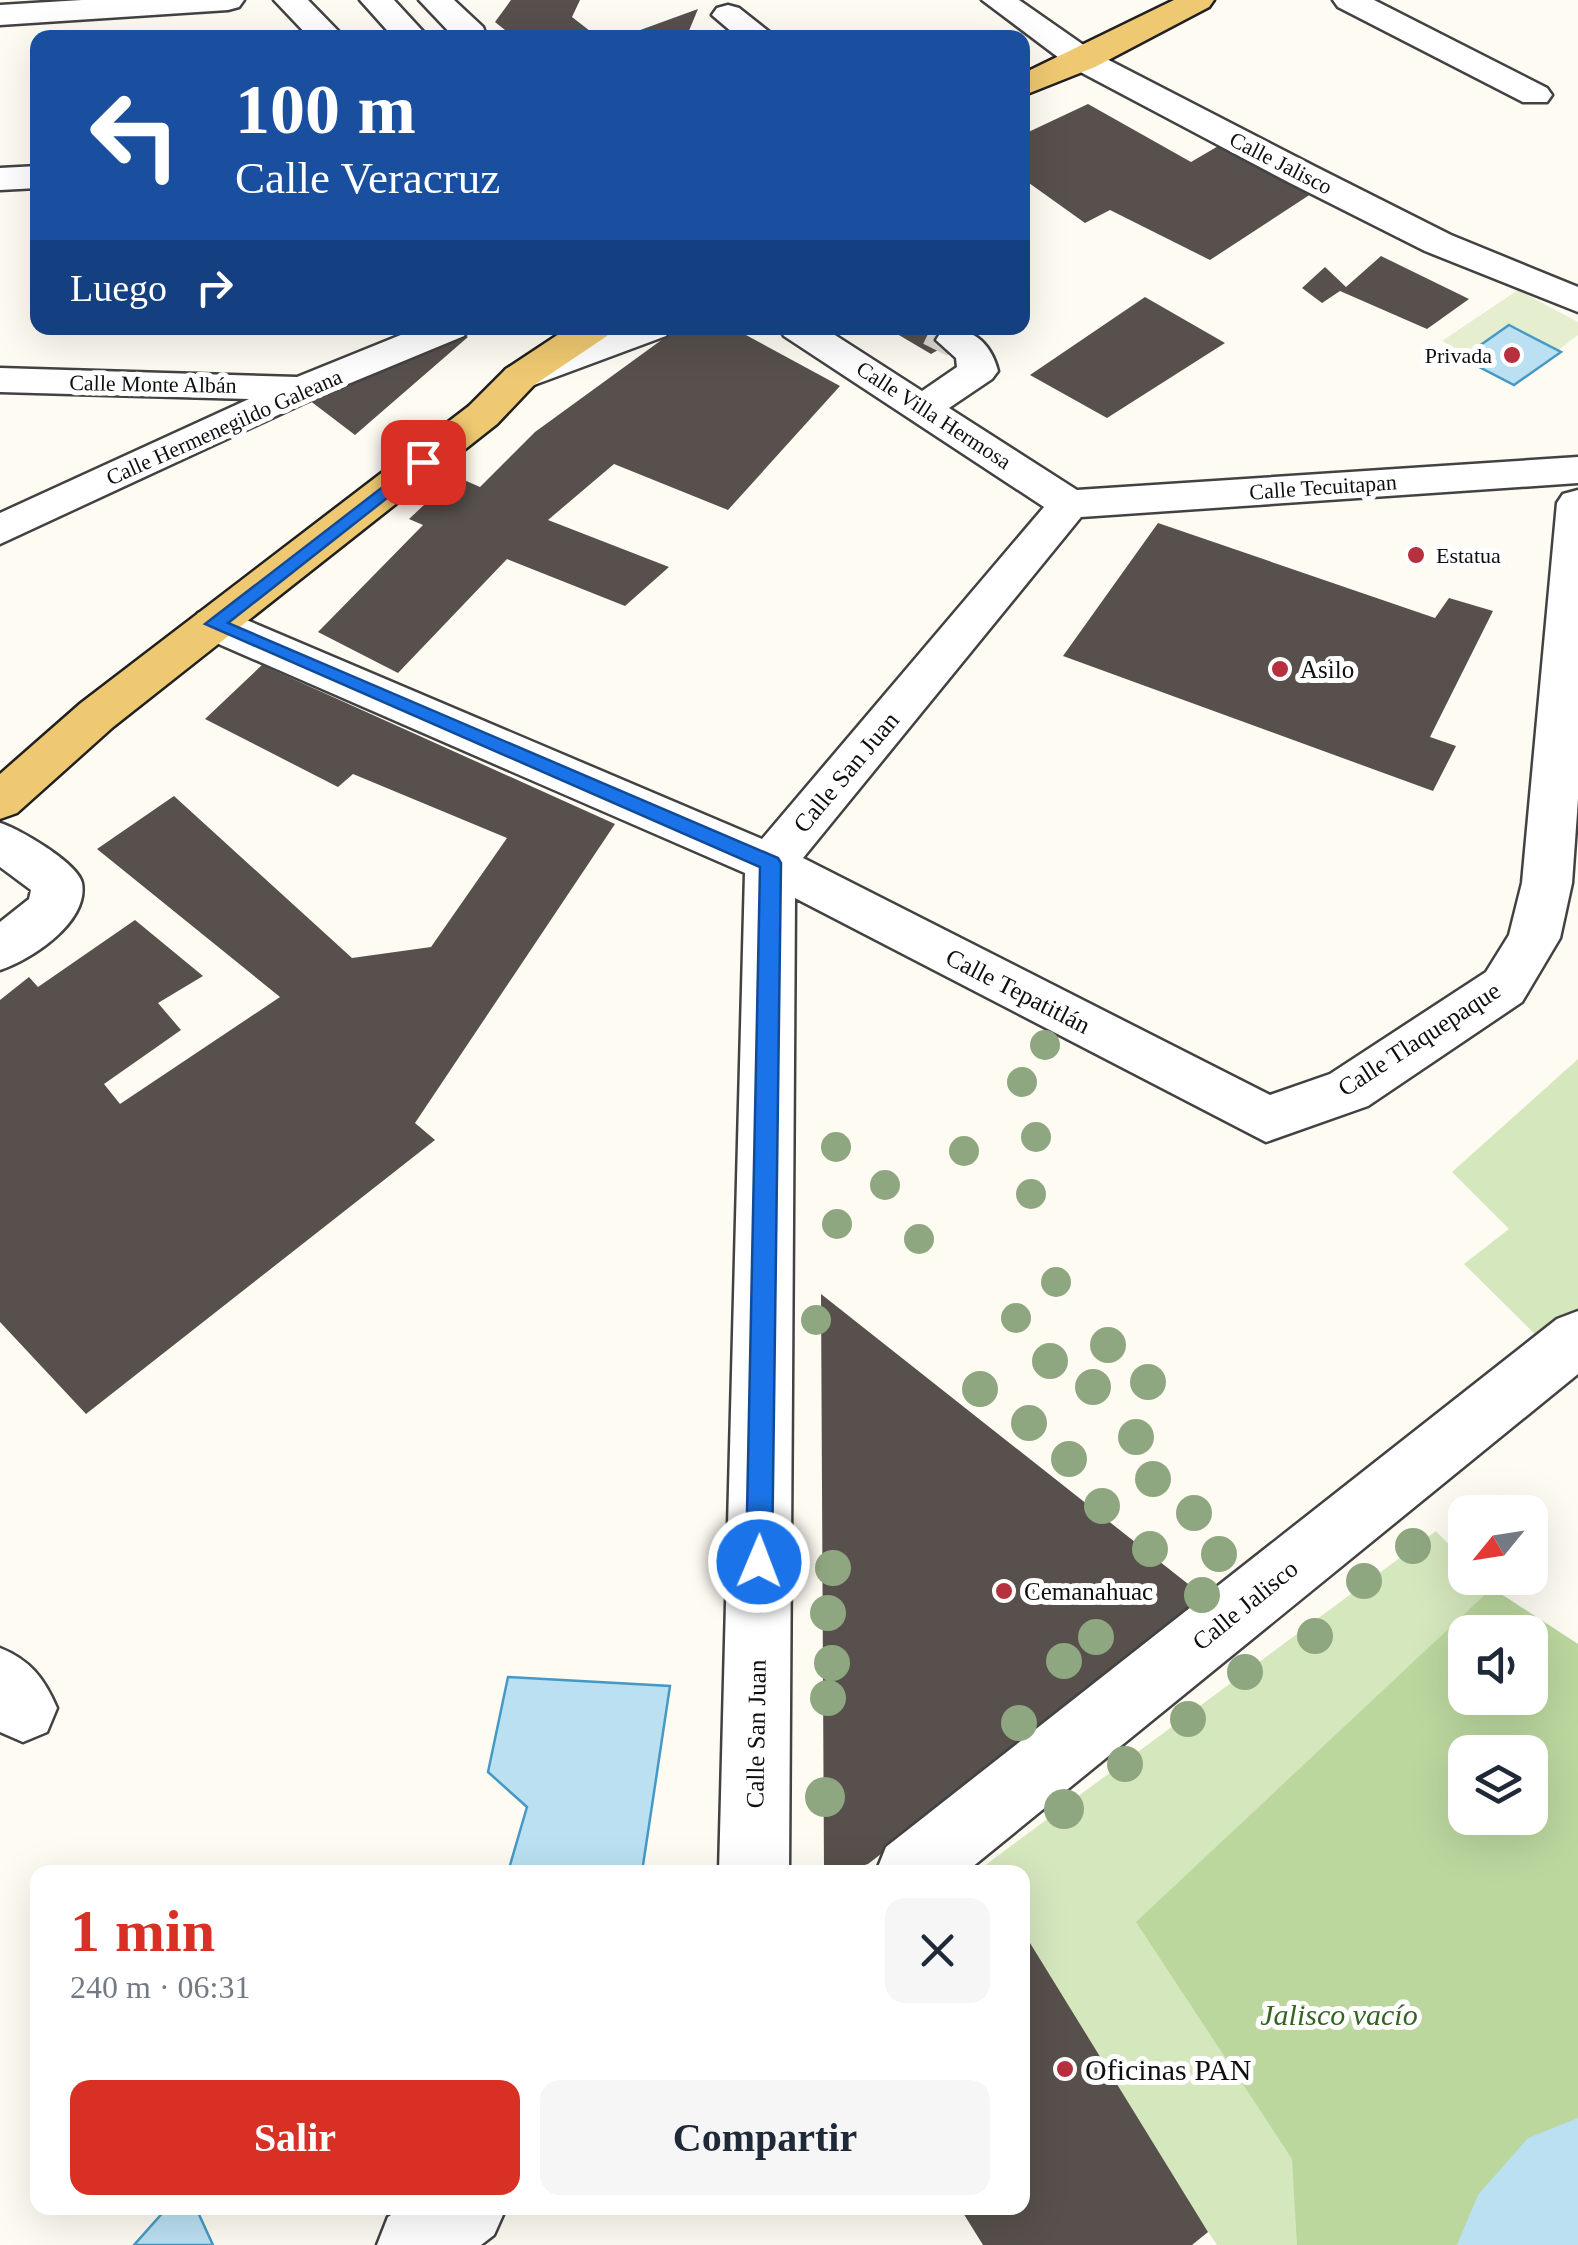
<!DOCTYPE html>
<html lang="es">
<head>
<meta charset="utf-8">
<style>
	:root { --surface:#fff; --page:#f6f6f7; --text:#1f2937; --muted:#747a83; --accent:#d93025 }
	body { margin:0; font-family:"Times New Roman",serif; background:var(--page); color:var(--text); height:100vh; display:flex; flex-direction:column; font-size:38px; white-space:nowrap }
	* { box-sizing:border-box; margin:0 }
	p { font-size:32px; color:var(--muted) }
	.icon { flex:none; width:55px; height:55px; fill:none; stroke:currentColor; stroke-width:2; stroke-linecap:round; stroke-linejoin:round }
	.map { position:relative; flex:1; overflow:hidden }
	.side { position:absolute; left:30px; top:1865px; width:1000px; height:350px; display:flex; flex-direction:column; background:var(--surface); border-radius:20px; box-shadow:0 10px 40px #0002 }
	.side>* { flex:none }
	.top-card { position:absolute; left:30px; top:30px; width:1000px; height:305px; border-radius:20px; box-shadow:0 10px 40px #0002; background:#1a4fa0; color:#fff; overflow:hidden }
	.needle { width:65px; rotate:240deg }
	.tools { position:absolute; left:1448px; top:1495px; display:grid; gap:20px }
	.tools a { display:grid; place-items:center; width:100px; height:100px; border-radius:20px; background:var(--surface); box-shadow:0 10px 40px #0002; font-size:50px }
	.pin { position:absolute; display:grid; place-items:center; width:85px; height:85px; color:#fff; margin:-42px; border-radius:20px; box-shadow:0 5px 15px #0006 }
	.me { position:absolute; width:110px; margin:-55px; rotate:1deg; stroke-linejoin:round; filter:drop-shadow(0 0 8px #0008) }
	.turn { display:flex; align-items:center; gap:35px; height:210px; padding:0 40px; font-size:45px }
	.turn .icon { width:130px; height:130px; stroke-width:2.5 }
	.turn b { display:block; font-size:70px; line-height:85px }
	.then { display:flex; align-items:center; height:95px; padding:0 40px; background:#0003; gap:20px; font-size:38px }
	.round { display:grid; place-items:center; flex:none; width:105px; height:105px; border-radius:20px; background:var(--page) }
	.overview { display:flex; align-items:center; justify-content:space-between; height:170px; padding:0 40px }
	h1 { font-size:60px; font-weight:800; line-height:75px; color:var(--accent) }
	.button { display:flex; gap:20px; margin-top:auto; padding:20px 40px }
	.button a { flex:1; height:115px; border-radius:20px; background:var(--accent); color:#fff; font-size:40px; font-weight:800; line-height:115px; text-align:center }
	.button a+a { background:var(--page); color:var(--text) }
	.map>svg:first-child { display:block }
	.green { fill:#d5e7bd; fill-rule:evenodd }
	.forest { fill:#bbd79e; fill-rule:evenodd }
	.pitch { fill:#e5efcf }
	.water { fill:#bae0f2; stroke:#4699c4; stroke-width:2.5 }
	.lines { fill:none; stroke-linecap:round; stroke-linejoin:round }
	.river { fill:#bae0f2; fill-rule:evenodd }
	.building { fill:#57504c }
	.minor-tunnel { stroke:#dad8d0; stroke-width:35; stroke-dasharray:35 18; stroke-linecap:butt }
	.minor-casing { stroke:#424242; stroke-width:5 }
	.major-casing { stroke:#202020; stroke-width:5 }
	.minor { fill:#fff; fill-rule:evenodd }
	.major { fill:#efc971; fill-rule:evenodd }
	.tree { fill:#8fa780 }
	.route { fill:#1a73e8; stroke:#114b97; stroke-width:2.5 }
	.poi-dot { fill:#b6303e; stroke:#fff; stroke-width:4 }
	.labels { text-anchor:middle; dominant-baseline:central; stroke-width:10; stroke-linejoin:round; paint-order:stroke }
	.far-street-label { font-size:22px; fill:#0f0f0f; stroke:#fff }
	.far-poi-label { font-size:22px; fill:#0f0f0f; stroke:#fff; text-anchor:end }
	.poi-label { font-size:25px; fill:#0f0f0f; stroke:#fff; text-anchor:start }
	.street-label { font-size:25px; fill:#0f0f0f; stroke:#fff }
	.near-park-label { font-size:30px; font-style:italic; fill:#346323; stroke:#fff }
	.near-poi-label { font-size:30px; fill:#0f0f0f; stroke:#fff; text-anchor:start }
</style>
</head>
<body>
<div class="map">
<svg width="1578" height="2245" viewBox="0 0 1578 2245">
	<rect width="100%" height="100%" fill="#fefbf2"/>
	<path class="green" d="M1578 1059V1326L1551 1350 1464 1264 1509 1229 1452 1172Z
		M1436 1531 1465 1561V1578H1481L1578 1675 1443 2245H1217L1026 1962 1022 1955V1872H986L984 1866ZM1465 1632H1530V1698H1465ZM1465 1752H1530V1818H1465Z"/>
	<path class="forest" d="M1492 1588 1578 1644V2245H1297L1292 2159 1136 1922ZM1465 1632H1530V1698H1465ZM1465 1752H1530V1818H1465Z"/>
	<path class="pitch" d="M1518 290 1578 322V335L1517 382 1442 341Z"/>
	<path class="water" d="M1509 325 1561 352 1514 385 1462 358Z
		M508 1677 670 1686 642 1872H508L527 1807 488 1772Z
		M167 2208H196L213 2245H134Z"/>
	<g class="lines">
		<path class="river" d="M1578 2118V2245H1457L1478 2195 1528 2138Z"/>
	</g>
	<path class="building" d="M511 0H580L572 17 599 38H515L495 22Z
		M698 9 686 38H621V37Z
		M1088 104 1191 162 1220 145 1314 192 1210 260 1110 210 1085 223 1022 178V135Z
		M1381 256 1469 299 1427 329 1340 291 1322 303 1302 288 1325 267 1346 287Z
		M1145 297 1225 343 1107 418 1030 375Z
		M678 328H733L840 386 728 510 614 464 548 520 669 567 625 606 507 559 398 673 318 632 423 525 409 519 455 476 480 487 535 432Z
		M887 328H978L931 354Z
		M456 330 468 337 355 435 309 400Z
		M1158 523 1435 618 1449 598 1493 611 1430 737 1456 746 1433 791 1063 656Z
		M262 665 615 824 415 1123 435 1140 86 1414 0 1322V1000L29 977 38 987 135 920 203 976 158 1003 181 1030 104 1084 120 1104 280 997 97 849 174 796 352 958 431 947 507 838 353 774 338 787 205 719Z
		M821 1294 1202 1595 1148 1649 868 1864 842 1872H824Z
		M1022 1930 1208 2232 1192 2245H983L960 2208H1022Z"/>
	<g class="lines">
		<path class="minor-tunnel" d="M931 328 955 340"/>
		<defs>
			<path id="minor" d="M82 0H244L239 7 228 10 0 25V5Z
				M274 0H308L345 38H310Z
				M360 0H394L429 38H394Z
				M419 0H454L483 27 487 38H455Z
				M982 0H1019L1095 53 1316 167 1451 235 1578 287V312L1425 251 1290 183 1071 67Z
				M1333 0H1374L1547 88 1552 95 1547 102H1523L1338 7Z
				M728 5 739 8 777 38H739L712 15 717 8Z
				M38 166V188L0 190V168Z
				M418 328H469L464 336 319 396 0 544V513L249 399 0 392V368L297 377Z
				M618 328H671L666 336 534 385 520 389 506 385 500 377 506 369Z
				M779 328H824L922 391 957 367 956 358 936 340 941 332C971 324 991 343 998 371L992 379 949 408 1077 490 1578 457V483L1081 517 803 858 1270 1095 1330 1074 1486 972 1509 935 1522 883 1557 503 1563 494 1578 490V799L1572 883 1560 938 1522 1002 1368 1106 1266 1142 795 898 789 1872H719L745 873 198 635 192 624 198 613 214 609 230 613 762 839 1044 507 784 336Z
				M0 823C18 828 78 863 82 883 89 922 31 960 0 970V922L29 899 31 890 0 867Z
				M1578 1311V1374L966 1872H876L886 1847 1557 1319Z
				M0 1648C30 1660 44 1678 57 1708L47 1732 23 1742 0 1732Z
				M402 2208H506L494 2235 481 2245H377L388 2217Z"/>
			<path id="major" d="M1174 0H1214L1209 7 1095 67 1022 96V74Z
				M568 328H612L607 336 534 385 497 424 113 727 17 813 0 819V774L81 703 469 406 506 369Z"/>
		</defs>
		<use href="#minor" class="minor-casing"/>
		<use href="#major" class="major-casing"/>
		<use href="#minor" class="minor"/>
		<use href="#major" class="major"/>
	</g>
	<g class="tree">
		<circle cx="1045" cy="1045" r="15"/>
		<circle cx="1022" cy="1082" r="15"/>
		<circle cx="1036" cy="1137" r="15"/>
		<circle cx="836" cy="1147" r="15"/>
		<circle cx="964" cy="1151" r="15"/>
		<circle cx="885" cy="1185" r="15"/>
		<circle cx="1031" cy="1194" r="15"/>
		<circle cx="837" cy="1224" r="15"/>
		<circle cx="919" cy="1239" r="15"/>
		<circle cx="1056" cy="1282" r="15"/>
		<circle cx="1016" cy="1318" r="15"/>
		<circle cx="816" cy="1320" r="15"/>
		<circle cx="1108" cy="1345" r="18"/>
		<circle cx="1050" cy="1361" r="18"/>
		<circle cx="1148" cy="1382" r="18"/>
		<circle cx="1093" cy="1387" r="18"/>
		<circle cx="980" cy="1389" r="18"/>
		<circle cx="1029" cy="1423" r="18"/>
		<circle cx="1136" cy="1437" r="18"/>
		<circle cx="1069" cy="1459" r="18"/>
		<circle cx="1153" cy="1479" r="18"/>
		<circle cx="1102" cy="1506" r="18"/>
		<circle cx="1194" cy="1513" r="18"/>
		<circle cx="1413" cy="1546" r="18"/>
		<circle cx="1150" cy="1549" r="18"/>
		<circle cx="1219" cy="1554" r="18"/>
		<circle cx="833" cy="1568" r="18"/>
		<circle cx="1364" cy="1581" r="18"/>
		<circle cx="1202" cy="1595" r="18"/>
		<circle cx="828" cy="1613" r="18"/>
		<circle cx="1315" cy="1636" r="18"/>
		<circle cx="1096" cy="1637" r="18"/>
		<circle cx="1064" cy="1661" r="18"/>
		<circle cx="832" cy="1663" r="18"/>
		<circle cx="1245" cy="1672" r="18"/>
		<circle cx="828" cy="1698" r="18"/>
		<circle cx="1188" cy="1719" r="18"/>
		<circle cx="1019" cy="1723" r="18"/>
		<circle cx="1125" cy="1764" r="18"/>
		<circle cx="825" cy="1797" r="20"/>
		<circle cx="1064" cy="1809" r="20"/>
	</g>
	<path class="route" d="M423 456 429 458V465L228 623 778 858 781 863 772 1562 768 1571 759 1575 750 1571 746 1562 760 867 205 624Z"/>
	<g class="poi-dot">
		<circle cx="1512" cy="355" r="10"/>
		<circle cx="1416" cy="555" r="10"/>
		<circle cx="1280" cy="669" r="10"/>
		<circle cx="1004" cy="1591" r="10"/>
		<circle cx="1065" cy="2069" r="10"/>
	</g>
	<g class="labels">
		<g class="far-street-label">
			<text transform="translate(1281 163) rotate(27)">Calle Jalisco</text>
			<text transform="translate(153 384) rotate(1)">Calle Monte Albán</text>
			<text transform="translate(934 415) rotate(33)">Calle Villa Hermosa</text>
			<text transform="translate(224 427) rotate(-24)">Calle Hermenegildo Galeana</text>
			<text transform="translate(1323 487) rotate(-4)">Calle Tecuitapan</text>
		</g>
		<g class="far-poi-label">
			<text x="1492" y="355">Privada</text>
			<text x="1436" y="555" text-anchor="start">Estatua</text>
		</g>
		<g class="poi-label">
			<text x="1300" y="669">Asilo</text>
			<text x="1024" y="1591">Cemanahuac</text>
		</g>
		<g class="street-label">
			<text transform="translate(846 772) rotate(-50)">Calle San Juan</text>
			<text transform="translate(1018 991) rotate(27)">Calle Tepatitlán</text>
			<text transform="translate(1419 1039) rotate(-33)">Calle Tlaquepaque</text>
			<text transform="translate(1245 1605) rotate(-39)">Calle Jalisco</text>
			<text transform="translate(756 1734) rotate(-89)">Calle San Juan</text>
		</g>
		<g class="near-park-label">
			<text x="1339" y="2014">Jalisco vacío</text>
		</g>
		<g class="near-poi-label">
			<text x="1085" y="2069">Oficinas PAN</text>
		</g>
	</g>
</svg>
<div class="tools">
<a><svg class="needle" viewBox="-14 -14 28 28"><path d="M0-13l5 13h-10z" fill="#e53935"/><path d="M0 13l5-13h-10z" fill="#747a83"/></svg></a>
<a><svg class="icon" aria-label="sound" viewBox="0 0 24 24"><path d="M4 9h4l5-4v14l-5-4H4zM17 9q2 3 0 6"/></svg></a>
<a><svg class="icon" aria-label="layers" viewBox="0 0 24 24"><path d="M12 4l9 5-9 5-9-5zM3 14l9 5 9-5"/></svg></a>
</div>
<div class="pin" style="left:423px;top:462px;background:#d93025"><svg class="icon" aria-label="arrive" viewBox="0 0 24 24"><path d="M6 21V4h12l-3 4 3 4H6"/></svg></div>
<svg class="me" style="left:759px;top:1562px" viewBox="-20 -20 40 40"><circle r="17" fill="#1a73e8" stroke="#fff" stroke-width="3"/><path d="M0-11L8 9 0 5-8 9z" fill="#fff"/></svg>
<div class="top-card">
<div class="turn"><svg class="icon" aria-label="left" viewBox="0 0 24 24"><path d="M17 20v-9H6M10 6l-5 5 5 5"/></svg><div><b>100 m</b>Calle Veracruz</div></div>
<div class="then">Luego<svg class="icon" aria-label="right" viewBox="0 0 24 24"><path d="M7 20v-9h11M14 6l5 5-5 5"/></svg></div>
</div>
<section class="side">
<div class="overview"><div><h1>1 min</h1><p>240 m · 06:31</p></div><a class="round"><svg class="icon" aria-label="close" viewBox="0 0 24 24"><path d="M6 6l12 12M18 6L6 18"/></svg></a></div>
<div class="button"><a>Salir</a><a>Compartir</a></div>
</section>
</div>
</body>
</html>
